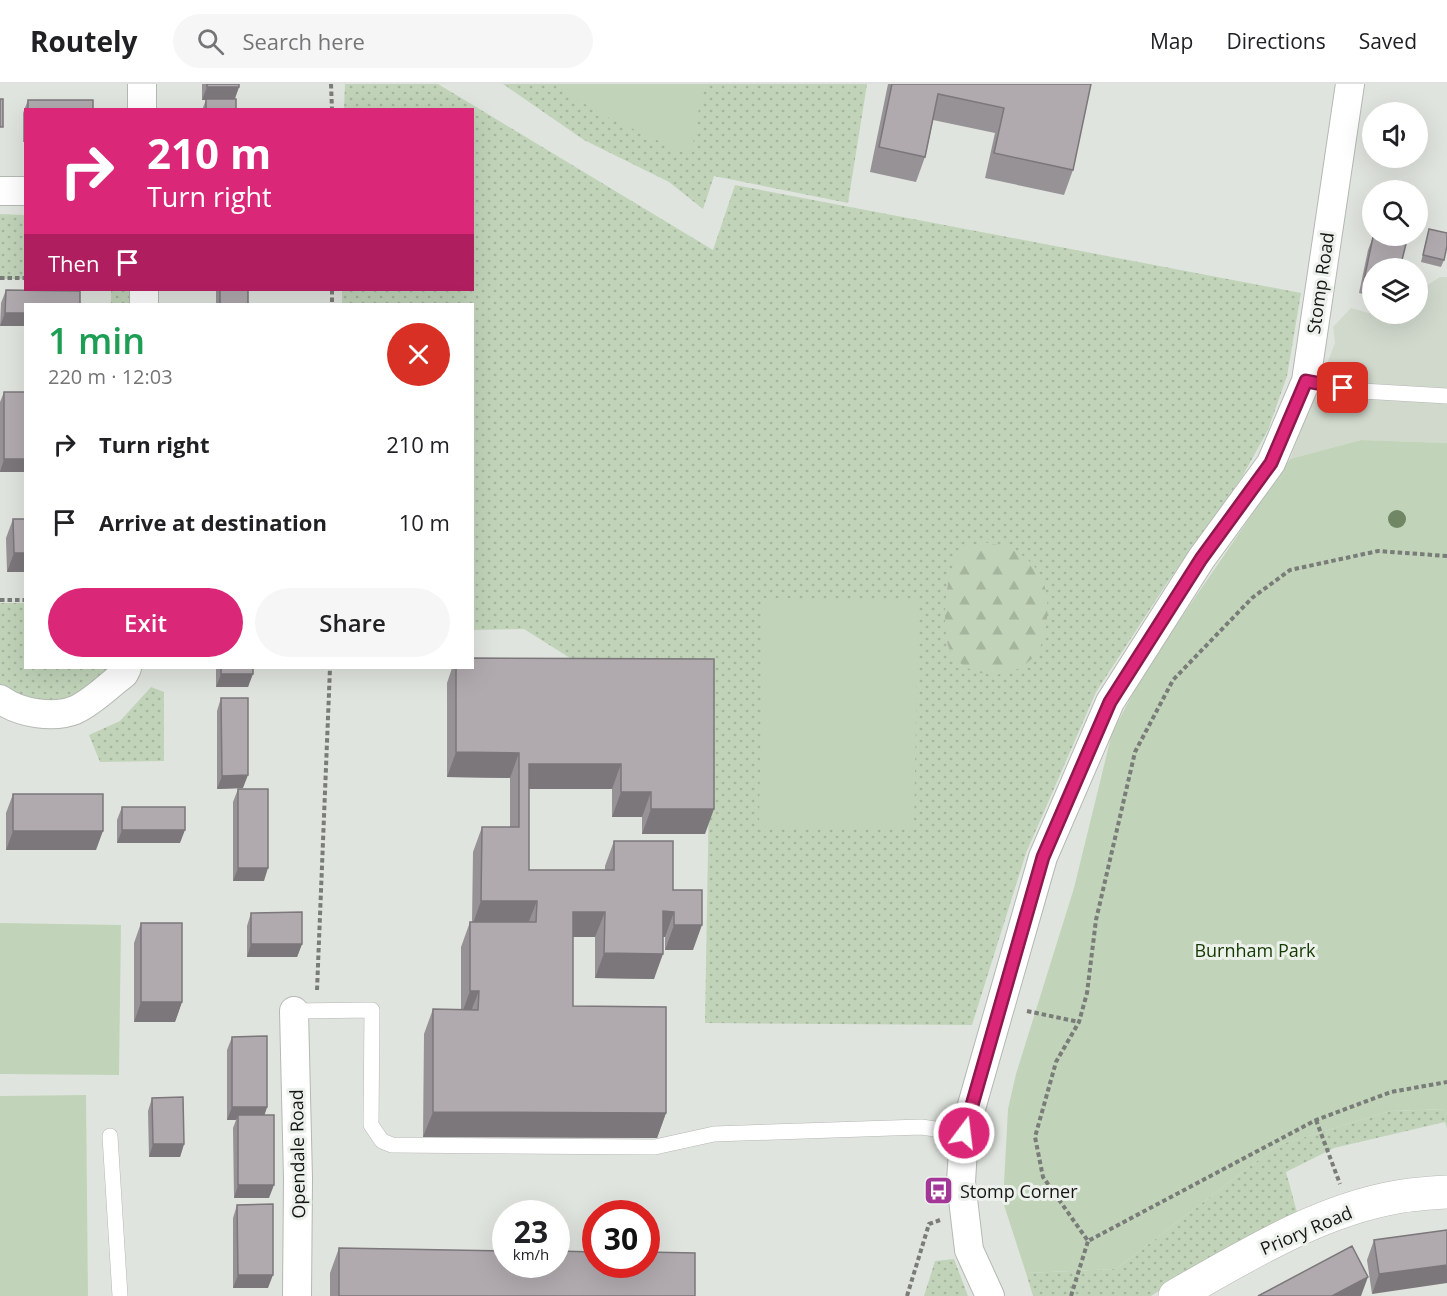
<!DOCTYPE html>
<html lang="en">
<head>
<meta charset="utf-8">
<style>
	:root { --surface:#fff; --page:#f6f6f6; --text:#202124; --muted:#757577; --line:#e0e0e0; --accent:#db2777 }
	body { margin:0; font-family:"Open Sans",sans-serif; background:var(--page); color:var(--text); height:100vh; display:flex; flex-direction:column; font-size:22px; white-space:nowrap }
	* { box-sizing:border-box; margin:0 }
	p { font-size:20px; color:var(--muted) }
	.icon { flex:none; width:33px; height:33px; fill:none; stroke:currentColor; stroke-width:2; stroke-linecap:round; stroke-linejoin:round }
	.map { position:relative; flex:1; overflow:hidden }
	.drawer { position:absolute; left:24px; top:219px; width:450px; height:366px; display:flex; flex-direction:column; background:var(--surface); border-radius:0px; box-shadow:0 6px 24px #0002 }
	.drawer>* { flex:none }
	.banner { position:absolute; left:24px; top:24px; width:450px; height:183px; border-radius:0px; box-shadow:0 6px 24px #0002; background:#db2777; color:#fff; overflow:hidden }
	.tools { position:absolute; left:1362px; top:18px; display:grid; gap:12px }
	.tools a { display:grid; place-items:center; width:66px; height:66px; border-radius:50%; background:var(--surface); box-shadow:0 6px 24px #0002; font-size:30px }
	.speed { position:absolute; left:492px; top:1116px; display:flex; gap:12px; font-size:30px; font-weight:700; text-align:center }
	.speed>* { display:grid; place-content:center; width:78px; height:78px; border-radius:50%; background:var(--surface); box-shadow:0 6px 24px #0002; line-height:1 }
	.speed small { font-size:15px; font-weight:400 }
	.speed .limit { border:9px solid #d22; background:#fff; color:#111 }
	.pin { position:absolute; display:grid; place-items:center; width:51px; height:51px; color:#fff; margin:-26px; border-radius:12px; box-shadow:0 3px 9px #0006 }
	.me { position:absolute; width:66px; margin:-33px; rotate:15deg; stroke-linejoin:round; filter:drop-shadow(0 0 4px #0008) }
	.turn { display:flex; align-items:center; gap:21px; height:126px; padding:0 24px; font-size:27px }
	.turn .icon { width:78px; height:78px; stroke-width:2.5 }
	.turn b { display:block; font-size:42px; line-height:51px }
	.then { display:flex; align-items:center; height:57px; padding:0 24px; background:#0003; gap:12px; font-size:22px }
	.round { display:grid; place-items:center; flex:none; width:63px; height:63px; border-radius:32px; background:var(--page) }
	.headline { display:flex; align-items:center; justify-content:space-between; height:102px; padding:0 24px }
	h1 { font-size:36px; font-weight:600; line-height:45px; color:#1e9e55 }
	.primary-button { display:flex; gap:12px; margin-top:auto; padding:12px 24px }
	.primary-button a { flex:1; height:69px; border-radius:36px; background:var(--accent); color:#fff; font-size:24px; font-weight:600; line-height:69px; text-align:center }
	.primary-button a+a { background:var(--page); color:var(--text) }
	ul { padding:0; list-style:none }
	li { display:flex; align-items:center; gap:18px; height:78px; padding:0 24px }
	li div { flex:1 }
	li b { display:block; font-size:22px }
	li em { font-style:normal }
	header { display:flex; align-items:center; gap:36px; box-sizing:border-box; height:84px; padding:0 30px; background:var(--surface); border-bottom:2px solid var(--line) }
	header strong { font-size:28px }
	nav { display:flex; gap:33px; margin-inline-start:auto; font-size:21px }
	.search { width:420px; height:54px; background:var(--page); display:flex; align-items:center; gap:15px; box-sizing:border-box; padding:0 21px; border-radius:33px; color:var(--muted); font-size:22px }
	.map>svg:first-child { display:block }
	.built { fill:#d1d9cd }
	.grass { fill:url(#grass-dots) }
	.forest { fill:url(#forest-firs) }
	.park { fill:#c1d4b9 }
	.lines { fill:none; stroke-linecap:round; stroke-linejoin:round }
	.lane-casing { stroke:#b4b8b3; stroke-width:16 }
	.street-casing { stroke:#b4b8b3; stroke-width:30 }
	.secondary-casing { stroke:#b4b8b3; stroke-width:34 }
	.path { stroke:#797c78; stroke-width:4; stroke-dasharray:4.5 3; stroke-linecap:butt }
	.lane { stroke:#fff; stroke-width:15 }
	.street { stroke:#fff; stroke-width:28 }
	.secondary { stroke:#fff; stroke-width:33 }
	.tree { fill:#708664 }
	.wall { fill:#979296 }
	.shaded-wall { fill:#7b777a }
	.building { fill:#b0aaaf; stroke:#7b777a; stroke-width:1.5 }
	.route-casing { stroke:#8e194d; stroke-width:15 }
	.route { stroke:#db2777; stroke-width:10 }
	.labels { text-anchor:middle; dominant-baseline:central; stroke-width:6; stroke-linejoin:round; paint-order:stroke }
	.street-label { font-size:18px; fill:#151614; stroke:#edf1ec }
	.park-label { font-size:18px; fill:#143900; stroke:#edf1ec }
	.poi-label { font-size:18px; fill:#151614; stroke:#edf1ec; text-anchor:start }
</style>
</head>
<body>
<header>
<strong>Routely</strong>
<div class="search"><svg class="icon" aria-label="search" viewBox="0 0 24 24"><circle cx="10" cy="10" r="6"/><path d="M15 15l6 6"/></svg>Search here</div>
<nav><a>Map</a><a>Directions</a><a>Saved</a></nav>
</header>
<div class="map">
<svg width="1447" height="1212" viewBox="0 0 1447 1212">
	<defs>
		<pattern id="grass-dots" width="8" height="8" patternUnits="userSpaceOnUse" patternTransform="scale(1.5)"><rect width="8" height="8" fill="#c1d4b9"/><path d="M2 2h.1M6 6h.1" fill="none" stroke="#a5b59e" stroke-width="1.8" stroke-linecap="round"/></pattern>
		<pattern id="forest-firs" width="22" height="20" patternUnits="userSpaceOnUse" patternTransform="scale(1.5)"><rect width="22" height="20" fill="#c1d4b9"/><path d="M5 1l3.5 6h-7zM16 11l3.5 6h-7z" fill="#a5b59e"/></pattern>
	</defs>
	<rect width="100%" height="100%" fill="#e0e4de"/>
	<path class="built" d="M1440 193H1447V359L1361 356 1290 375 1335 259 1333 243 1351 224 1372 230H1418V207Z"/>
	<path class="grass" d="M345 0H438L713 166 735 101 1301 209 1287 292 1268 346 1242 393 1169 496 1096 608 1026 769 972 941 705 939 711 595 600 593 524 545 473 546 472 220H342V206H472V26L344 25Z
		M503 0H867L848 119 714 92 703 125 669 98 584 56Z
		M0 130 25 131V195H0Z
		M111 206H131V220H111Z
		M0 519H25L26 584H118L116 587 59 620 33 617 0 602Z
		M151 603 164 608V677L100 678 89 651 120 637Z
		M1447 1025V1044L1445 1038 1334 1064 1286 1088 1298 1132 1220 1169 1151 1212H1033L1026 1189 1116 1185 1278 1061 1391 1027Z
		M954 1175 968 1212H924L935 1177Z"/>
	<path class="forest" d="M982 458C1038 465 1056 500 1044 552 1035 592 981 604 954 573 939 557 945 493 956 475 962 465 971 462 982 458Z"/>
	<path class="park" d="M553 0H703L691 72 599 29Z
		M1361 356 1447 359V1025L1391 1027 1278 1061 1116 1185 1026 1189 1003 1118 1008 1025 1016 990 1074 804 1112 649 1144 588 1290 375Z
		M763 514 918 517 914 745 759 742Z
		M0 839 121 841 119 991 0 990Z
		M86 1011 88 1212H0V1012Z"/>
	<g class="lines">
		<defs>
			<path id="lane" d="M1306 297 1362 307 1447 312
				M294 927 372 926 371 1041 382 1057 392 1061 655 1063 714 1050 921 1043 964 1049
				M110 1052 120 1212"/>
			<path id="street" d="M142 0V26
				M0 107H26
				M144 206V220
				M0 615C19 629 53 635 75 626 93 618 109 601 124 590L127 584
				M294 927 298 1095 297 1212
				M990 1212 969 1166 961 1098 964 1049 1043 773 1110 618 1201 475 1271 379 1306 297 1350 0"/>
			<path id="secondary" d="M1175 1212C1244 1173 1317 1127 1397 1113 1413 1110 1430 1109 1447 1108"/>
		</defs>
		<use href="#lane" class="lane-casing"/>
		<use href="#street" class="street-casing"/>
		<use href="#secondary" class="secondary-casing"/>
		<path class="path" d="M331 0 332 26
			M0 194H26
			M332 206V220
			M1447 472 1378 467 1290 486 1252 514 1173 596 1135 668 1096 836 1087 909 1079 938 1056 978 1035 1053 1043 1093 1088 1157 1316 1036 1391 1008 1447 998
			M0 516H26
			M317 906 330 584
			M1027 927 1079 938
			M1316 1036 1340 1100
			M907 1212 929 1140 940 1136
			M1071 1212 1088 1157"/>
		<use href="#lane" class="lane"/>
		<use href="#street" class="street"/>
		<use href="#secondary" class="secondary"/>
	</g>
	<circle class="tree" cx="1397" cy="435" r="9"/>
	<path class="wall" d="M202 0H239V3L235 15 236 26H202L206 16H202Z
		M888 0H1091L1073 86 1064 111 985 94 995 49 933 36 925 73 916 98 870 88Z
		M28 16 93 26H26V58H23V29Z
		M1429 145 1444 176 1441 183 1421 178Z
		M1373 153 1372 184V212L1359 209 1368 166Z
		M6 206 26 220V242H0L1 219Z
		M216 206H248V220H216Z
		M4 308H26V388H0V318Z
		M13 435 26 488H7L6 454Z
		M714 575 705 750H642V733H612V705H529V786H605V782L614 757 673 806 693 866H665V853H663L654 895 595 894V853H573V922L666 1029 657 1054 423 1053 424 950 433 925 461 926V863L470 838H472L473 768 482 743H510V694L447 693V599L452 584Z
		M216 584H253L248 603H216Z
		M221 614 243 704 217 705V627Z
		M238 705 264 797H233V718Z
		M13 710 96 766H6V729Z
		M122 723 180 759H117V736Z
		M251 829 302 860 297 873H247V842Z
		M141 839 182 918 175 938H134V859Z
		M232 953 267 1023 264 1031 269 1114H234L233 1044 236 1036H227V966Z
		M152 1014 184 1060 180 1073H149L148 1027Z
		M237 1121 268 1204H233V1134Z
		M1447 1146 1372 1210 1367 1176 1374 1156Z
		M339 1164 695 1212H330V1189Z"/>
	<path class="shaded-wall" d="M207 3H239L234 16H202Z
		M5 229H26V242H0Z
		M4 375H26V388H0Z
		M14 469H26V488H7Z
		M221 590H253L248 603H216Z
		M456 668 519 669 510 694 447 693Z
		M529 680H621L612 705H520Z
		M248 691 243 704 217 705 222 692Z
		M621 708H651L642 733H612Z
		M651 725H714L705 750H642Z
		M122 746H185L180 759H117Z
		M13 747H103L96 766H6Z
		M238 784H268L264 797H233Z
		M481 817H537L527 842H472Z
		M663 827 674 828 665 853 654 852Z
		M573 828H605L595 853H564Z
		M674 841H702L693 866H665Z
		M251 860H302L297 873H247Z
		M604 869 663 870 654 895 595 894Z
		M470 907H479L469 932H461Z
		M141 918H182L175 938H134Z
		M232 1023H267L263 1036 238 1031 236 1036H227Z
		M433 1028 666 1029 657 1054 423 1053Z
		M153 1060H184L180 1073H149Z
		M238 1101H274L269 1114H234Z
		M1447 1181V1199L1372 1210 1379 1190Z
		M238 1191H273L268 1204H233Z
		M1368 1193 1361 1212H1332Z"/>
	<path class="building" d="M207 0H239V3H207Z
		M892 0H1091L1073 86 994 69 1004 24 938 10 925 73 879 63Z
		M0 15H3V43H0Z
		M206 15H236V26H206Z
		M28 16H93V26H28Z
		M1429 145 1447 149V162L1444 176 1423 171Z
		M1373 153 1406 160 1400 184H1372V198L1364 196Z
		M6 206 80 207V220H26V229H5Z
		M220 206H248V220H220Z
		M4 308H26V375H4Z
		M13 435H26V469H14Z
		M472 574 714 575V725H651V708H621V680H529V786H614V757H673V806H702V841H674V828L663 827V870L604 869 605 828H573V922L666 923V1029L433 1028V925L478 926 479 907H470V838H536L537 817H481L482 743H519V669L456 668V584H472Z
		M221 584H253V590H221Z
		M221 614H248V691L222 692Z
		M238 705H268V784H238Z
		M13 710H103V747H13Z
		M122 723H185V746H122Z
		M302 828V860H251V829Z
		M141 839H182V918H141Z
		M267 952V1023H232V953Z
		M183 1013 184 1060H153L152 1014Z
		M238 1031H274V1101H238Z
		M273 1120V1191H238L237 1121Z
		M1447 1146V1181L1379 1190 1374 1156Z
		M1352 1162 1368 1193 1332 1212H1258Z
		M339 1164 506 1167V1180H556V1167L596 1168V1180H646V1168L695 1169V1212H339Z"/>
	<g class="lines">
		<defs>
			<path id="route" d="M964 1049 1043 773 1110 618 1201 475 1271 379 1306 297 1343 304"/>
		</defs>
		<use href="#route" class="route-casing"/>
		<use href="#route" class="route"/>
	</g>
	<defs>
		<symbol id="bus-square" viewBox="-11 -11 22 22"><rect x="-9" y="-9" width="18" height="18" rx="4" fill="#a33696" stroke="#edf1ec"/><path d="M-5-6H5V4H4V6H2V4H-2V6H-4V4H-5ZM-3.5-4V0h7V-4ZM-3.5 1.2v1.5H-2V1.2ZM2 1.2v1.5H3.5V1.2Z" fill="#fff"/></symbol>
	</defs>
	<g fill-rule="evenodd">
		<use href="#bus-square" x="922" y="1090" width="33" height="33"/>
	</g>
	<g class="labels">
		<g class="street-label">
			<text transform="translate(1320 199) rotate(-82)">Stomp Road</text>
			<text transform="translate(297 1070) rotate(-91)">Opendale Road</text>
			<text transform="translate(1306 1146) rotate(-23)">Priory Road</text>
		</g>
		<g class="park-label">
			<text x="1255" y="866">Burnham Park</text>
		</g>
		<g class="poi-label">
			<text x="960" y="1107">Stomp Corner</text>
		</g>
	</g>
</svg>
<div class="tools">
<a><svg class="icon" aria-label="sound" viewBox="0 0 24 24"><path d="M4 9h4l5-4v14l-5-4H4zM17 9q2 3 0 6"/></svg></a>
<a><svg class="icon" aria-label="search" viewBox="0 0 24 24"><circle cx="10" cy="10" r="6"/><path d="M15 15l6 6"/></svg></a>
<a><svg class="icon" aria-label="layers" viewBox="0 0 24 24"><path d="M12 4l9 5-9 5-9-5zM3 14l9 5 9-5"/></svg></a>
</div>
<div class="speed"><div>23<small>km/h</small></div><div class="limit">30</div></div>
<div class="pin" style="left:1343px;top:304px;background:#d93025"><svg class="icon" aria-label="arrive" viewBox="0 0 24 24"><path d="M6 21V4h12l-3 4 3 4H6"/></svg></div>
<svg class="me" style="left:964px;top:1049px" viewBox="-20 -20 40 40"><circle r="17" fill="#db2777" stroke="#fff" stroke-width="3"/><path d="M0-11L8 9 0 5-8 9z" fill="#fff"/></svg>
<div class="banner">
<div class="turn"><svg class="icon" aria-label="right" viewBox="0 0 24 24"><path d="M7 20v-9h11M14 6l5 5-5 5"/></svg><div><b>210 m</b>Turn right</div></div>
<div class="then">Then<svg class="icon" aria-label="arrive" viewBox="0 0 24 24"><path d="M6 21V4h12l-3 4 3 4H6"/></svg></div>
</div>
<section class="drawer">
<div class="headline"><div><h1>1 min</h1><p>220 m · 12:03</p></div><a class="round" style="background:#d93025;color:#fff"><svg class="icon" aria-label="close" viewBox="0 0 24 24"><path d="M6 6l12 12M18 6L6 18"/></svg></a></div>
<ul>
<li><svg class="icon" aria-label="right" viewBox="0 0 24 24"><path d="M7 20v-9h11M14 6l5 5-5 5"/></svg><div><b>Turn right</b></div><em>210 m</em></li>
<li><svg class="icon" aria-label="arrive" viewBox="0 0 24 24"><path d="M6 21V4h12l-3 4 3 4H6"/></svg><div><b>Arrive at destination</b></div><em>10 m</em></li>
</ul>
<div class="primary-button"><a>Exit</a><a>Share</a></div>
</section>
</div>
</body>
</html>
